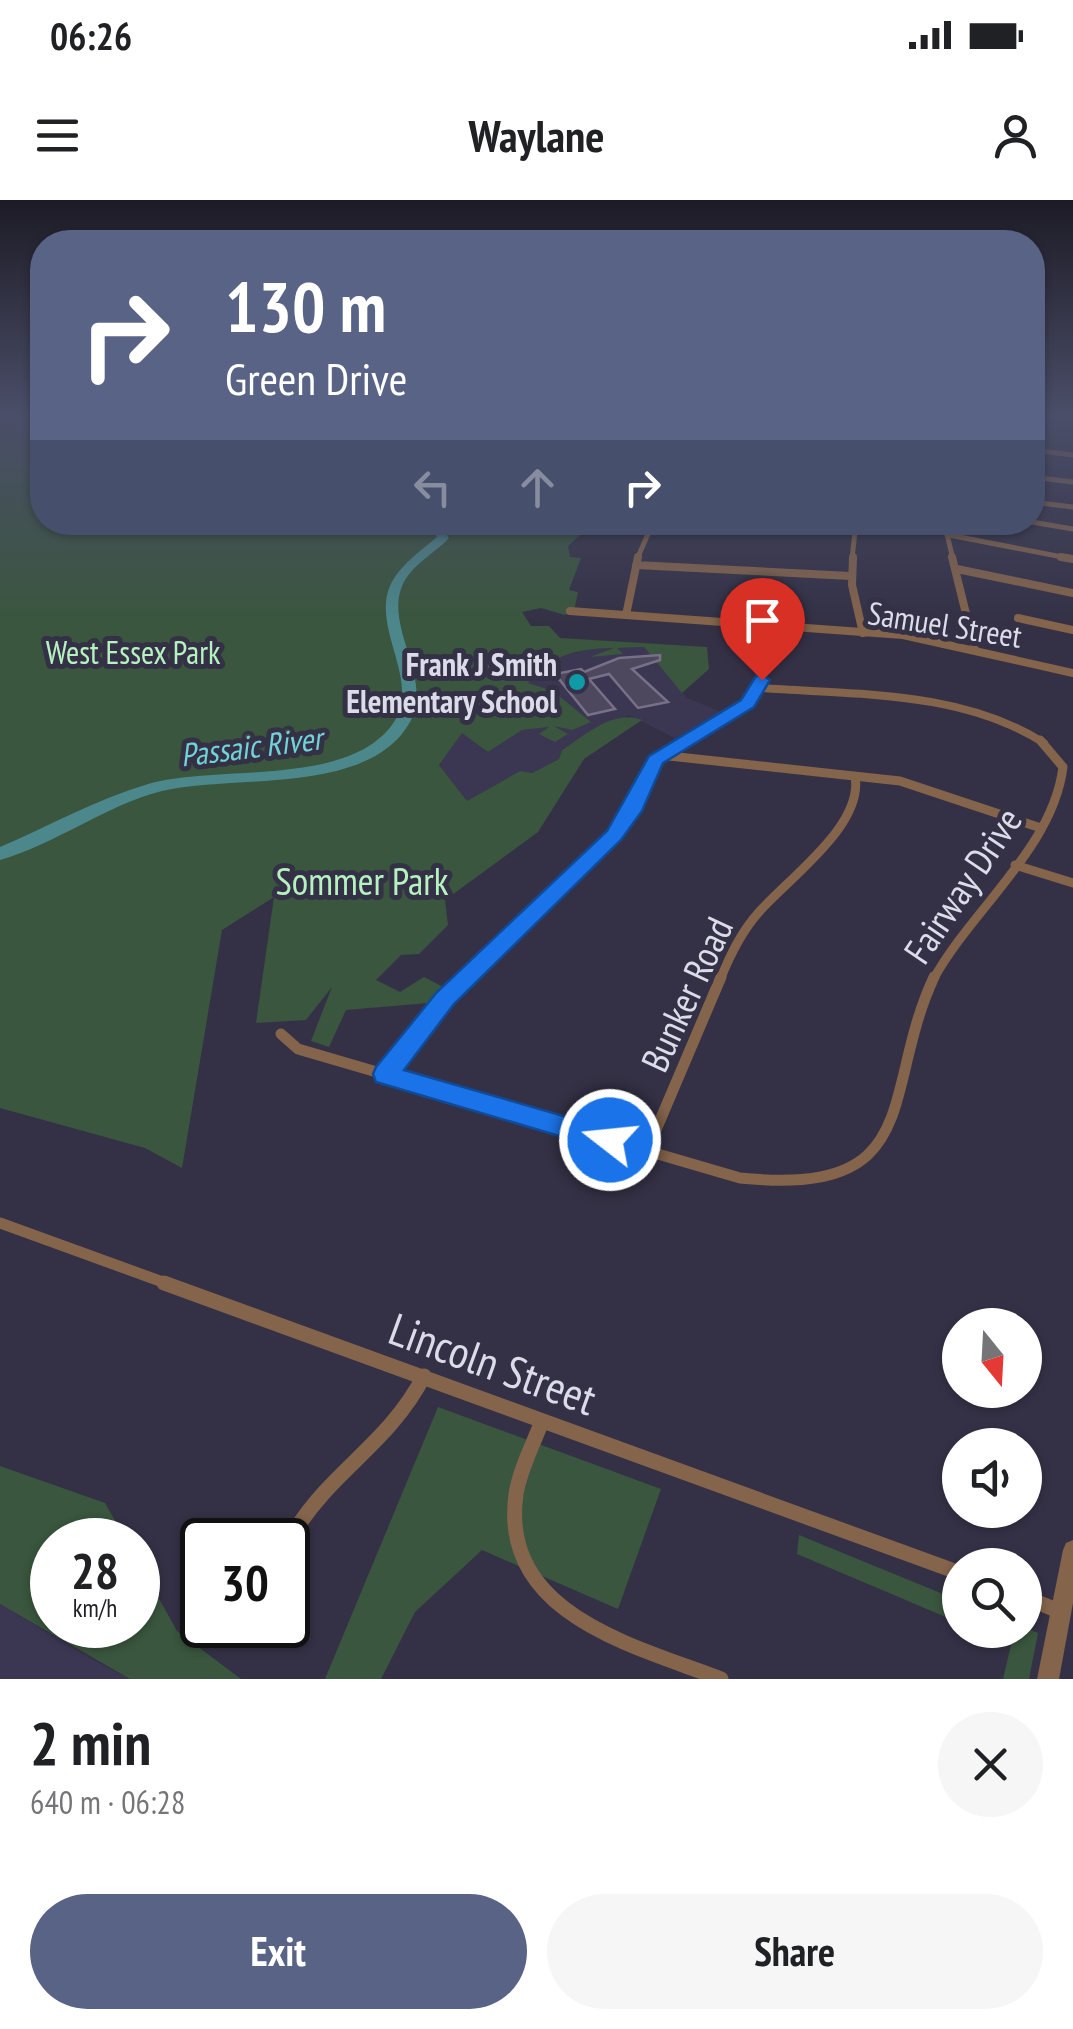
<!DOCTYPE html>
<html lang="en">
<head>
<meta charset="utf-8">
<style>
	:root { --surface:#fff; --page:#f6f6f6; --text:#202124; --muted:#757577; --accent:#586386 }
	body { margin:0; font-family:"PT Sans Narrow",sans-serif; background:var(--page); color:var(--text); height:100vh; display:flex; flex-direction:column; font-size:38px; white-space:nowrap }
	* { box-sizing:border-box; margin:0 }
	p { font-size:32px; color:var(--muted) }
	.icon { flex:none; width:55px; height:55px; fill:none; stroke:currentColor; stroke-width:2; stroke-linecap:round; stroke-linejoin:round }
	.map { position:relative; height:1479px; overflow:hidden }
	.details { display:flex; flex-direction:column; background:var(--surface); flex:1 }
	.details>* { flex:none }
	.top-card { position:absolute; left:30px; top:30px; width:1015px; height:305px; border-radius:40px; box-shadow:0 2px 8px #0004; background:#586386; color:#fff; overflow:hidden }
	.needle { width:65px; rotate:162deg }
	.tools { position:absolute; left:942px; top:1108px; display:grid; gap:20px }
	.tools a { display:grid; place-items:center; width:100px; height:100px; border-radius:50%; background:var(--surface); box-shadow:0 2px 8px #0004; font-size:50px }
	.speed { position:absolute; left:30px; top:1318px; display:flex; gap:20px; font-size:50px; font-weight:700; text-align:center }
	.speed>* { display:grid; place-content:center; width:130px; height:130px; border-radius:50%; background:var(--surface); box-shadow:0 2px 8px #0004; line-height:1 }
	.speed small { font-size:25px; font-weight:400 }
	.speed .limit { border:5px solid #111; border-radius:15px; background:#fff; color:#111 }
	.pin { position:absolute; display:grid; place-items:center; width:85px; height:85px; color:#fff; margin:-102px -42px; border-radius:50% 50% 50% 0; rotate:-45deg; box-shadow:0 0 10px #0007 }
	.pin .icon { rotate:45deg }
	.me { position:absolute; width:110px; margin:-55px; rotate:286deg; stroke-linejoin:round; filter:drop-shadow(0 0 8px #0008) }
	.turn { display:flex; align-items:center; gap:35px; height:210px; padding:0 30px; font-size:45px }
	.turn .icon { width:130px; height:130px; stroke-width:2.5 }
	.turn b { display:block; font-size:70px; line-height:85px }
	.lanes { display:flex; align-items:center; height:95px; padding:0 30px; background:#0003; justify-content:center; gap:50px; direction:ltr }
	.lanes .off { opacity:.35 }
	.round { display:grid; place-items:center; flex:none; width:105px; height:105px; border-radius:52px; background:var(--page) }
	.head { display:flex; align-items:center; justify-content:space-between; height:170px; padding:0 30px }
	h1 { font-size:60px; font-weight:700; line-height:75px }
	.action { display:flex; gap:20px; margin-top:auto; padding:20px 30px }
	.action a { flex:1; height:115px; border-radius:60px; background:var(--accent); color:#fff; font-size:40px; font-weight:700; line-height:115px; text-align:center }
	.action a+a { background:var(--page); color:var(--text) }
	.status { display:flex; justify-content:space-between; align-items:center; height:70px; padding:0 50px; background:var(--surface); direction:ltr }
	.status svg { height:28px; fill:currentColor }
	header { display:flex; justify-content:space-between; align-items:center; height:130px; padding:0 30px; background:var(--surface); font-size:45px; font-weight:700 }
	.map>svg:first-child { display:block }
	.built { fill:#3b3652 }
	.green { fill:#3a563e }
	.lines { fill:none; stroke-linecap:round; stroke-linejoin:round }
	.river { fill:#4c888b; fill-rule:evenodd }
	.building { fill:#4e485e; stroke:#777088; stroke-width:2.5 }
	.minor-far4 { stroke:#84644b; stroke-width:5 }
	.minor-far3 { stroke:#84644b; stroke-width:8 }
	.minor-far2 { stroke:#84644b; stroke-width:9 }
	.minor-far1 { stroke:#84644b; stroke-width:11 }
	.minor { stroke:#84644b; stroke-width:15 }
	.tertiary { fill:#84644b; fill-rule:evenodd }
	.route { fill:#1a73e8; stroke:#114b97; stroke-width:2.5 }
	.culture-dot { fill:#0f9aa8; stroke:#343146; stroke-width:4 }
	.labels { text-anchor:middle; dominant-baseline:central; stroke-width:10; stroke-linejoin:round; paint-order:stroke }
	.far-street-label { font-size:32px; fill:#dcdbe9; stroke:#343146 }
	.far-park-label { font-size:32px; fill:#b6f2bf; stroke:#343146 }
	.far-poi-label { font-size:32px; font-weight:bold; fill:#dcdbe9; stroke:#343146; text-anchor:end }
	.far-water-label { font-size:32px; font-style:italic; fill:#71d3d7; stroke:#343146 }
	.park-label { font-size:38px; fill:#b6f2bf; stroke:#343146 }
	.street-label { font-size:38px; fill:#dcdbe9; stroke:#343146 }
	.near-street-label { font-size:45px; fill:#dcdbe9; stroke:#343146 }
</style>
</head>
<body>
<div class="status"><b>06:26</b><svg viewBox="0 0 49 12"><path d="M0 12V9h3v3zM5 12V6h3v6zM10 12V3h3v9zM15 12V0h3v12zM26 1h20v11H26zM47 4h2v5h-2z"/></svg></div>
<header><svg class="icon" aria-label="menu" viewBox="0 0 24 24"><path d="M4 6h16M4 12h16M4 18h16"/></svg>Waylane<svg class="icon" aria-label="person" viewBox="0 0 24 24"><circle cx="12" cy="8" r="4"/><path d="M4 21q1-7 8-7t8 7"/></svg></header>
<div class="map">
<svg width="1073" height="1479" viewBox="0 0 1073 1479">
	<rect width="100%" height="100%" fill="#343146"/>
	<path class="built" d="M644 447 687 498 724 513 675 538 629 515 562 549 559 559 532 573 520 571 467 601 439 565 462 532 488 552 522 530 557 526 572 530 527 482 550 459 590 449Z
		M0 1404 92 1459 130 1479H0Z"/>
	<path class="green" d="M0 216H42V322L609 323H593L568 346 570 357 581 358 569 390 578 392 574 411 565 415 541 408 522 412 531 426H549L560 438 707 447 709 469 682 493 644 447 617 448 623 454 590 457 614 448C577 449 552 454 528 483L553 491 591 522 572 530 554 526 568 534 555 542 539 534 549 527 522 530 488 552 462 533 439 565 467 601 520 571 532 573 559 559 562 550C586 535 613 509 642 520L584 559 538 632 445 700 448 725 419 754 401 755 376 780 400 792 424 777 447 789 428 803 346 810 329 847 311 841 332 787 306 820 256 823 274 697 222 730 182 968 145 948 0 908Z
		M438 1207 661 1289 618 1409 482 1350 415 1412 381 1479H325Z
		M0 1266 105 1303 126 1340H52V1425H138V1361L177 1431 241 1479H130L0 1404Z
		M799 1335 960 1401V1423L797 1354Z
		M1025 1428 1038 1433 1029 1479H1003L1011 1445 976 1430Z"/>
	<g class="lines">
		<path class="river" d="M426 322H438L449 338C436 352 415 363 405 380 380 424 435 477 410 522 369 596 233 574 162 591 104 606 56 644 0 660V647C49 626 97 599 148 584 218 564 350 588 394 522 422 479 367 424 393 380 403 363 422 350 437 337Z"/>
	</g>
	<path class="building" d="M660 455V460L632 469 668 502 638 508 609 474 589 479 615 509 588 515 555 474 581 469 584 472 619 458Z"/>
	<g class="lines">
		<path class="minor-far4" d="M1032 231 1038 251
			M1032 250 1073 255
			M1032 277 1073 282
			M1032 302 1073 307
			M944 322 953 359
			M1032 322 1073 329
			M949 335 1073 359
			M637 359 652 325 857 332
			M852 359 856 322"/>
		<path class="minor-far3" d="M853 357 852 385 863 433
			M952 357 975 450
			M1061 357 1073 359
			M636 365 851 376
			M957 369 1073 393
			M570 411 903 435 1073 473
			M626 415 638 357
			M1018 418 1073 430
			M761 488C855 495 961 490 1044 543
			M682 543 755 496 762 480 760 421"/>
		<path class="minor-far2" d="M660 555 900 581 1038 627
			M1015 665 1073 683
			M464 780 614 636 632 611 655 560 686 540
			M720 780C730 755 741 732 759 712 790 677 864 625 855 576
			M933 780C971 710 1053 648 1063 567L1040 540"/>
		<path class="minor-far1" d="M281 834 298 849 740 978C927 997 880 893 934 777
			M385 874 467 777
			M647 951 721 777
			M0 1023 171 1085"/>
		<path class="minor" d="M164 1083 960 1373
			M542 1221C533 1245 520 1269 516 1294 499 1415 636 1446 721 1479
			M296 1329C335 1268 388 1244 424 1176
			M1025 1397 1061 1412"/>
		<path class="tertiary" d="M1073 1340V1403L1059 1479H1037L1063 1350 1066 1343Z"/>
	</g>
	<linearGradient id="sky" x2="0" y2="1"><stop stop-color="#1d1b26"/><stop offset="0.51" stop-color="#4a4e68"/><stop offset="1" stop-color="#4a4e68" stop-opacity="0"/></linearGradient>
	<rect width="1073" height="423" fill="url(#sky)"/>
	<path class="route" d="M762 475 770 480 754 507 663 563 642 611 621 640 454 804 404 870 619 932 623 940 619 948 610 951 376 882 373 874 376 867 437 792 607 631 649 556 741 500 756 476Z"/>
	<circle class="culture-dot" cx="577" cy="482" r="10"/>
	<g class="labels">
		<g class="far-street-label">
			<text transform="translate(945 424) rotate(9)">Samuel Street</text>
		</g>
		<g class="far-park-label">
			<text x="133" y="452">West Essex Park</text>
		</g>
		<g class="far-poi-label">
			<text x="557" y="464">Frank J Smith<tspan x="557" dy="37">Elementary School</tspan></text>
		</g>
		<g class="far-water-label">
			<text transform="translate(251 546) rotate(-7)">Passaic River</text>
		</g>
		<g class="park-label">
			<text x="362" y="680">Sommer Park</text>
		</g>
		<g class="street-label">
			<text transform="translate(962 685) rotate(-56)">Fairway Drive</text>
			<text transform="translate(686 794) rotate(-65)">Bunker Road</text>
		</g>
		<g class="near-street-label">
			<text transform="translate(493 1163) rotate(20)">Lincoln Street</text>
		</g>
	</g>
</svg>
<div class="tools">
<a><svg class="needle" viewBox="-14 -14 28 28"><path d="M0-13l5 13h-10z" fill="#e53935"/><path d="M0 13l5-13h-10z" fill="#757577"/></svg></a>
<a><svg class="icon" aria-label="sound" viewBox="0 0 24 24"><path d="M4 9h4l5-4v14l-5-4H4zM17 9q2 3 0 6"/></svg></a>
<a><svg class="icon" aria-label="search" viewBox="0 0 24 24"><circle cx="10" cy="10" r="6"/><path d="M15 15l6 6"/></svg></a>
</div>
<div class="speed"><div>28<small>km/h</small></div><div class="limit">30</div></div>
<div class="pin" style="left:762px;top:480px;background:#d93025"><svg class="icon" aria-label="arrive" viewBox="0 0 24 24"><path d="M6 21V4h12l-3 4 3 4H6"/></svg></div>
<svg class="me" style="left:610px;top:940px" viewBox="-20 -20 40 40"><circle r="17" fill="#1a73e8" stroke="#fff" stroke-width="3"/><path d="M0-11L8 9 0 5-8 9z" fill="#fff"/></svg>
<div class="top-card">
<div class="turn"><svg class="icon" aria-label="right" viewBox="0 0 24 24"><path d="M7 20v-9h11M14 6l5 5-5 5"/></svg><div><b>130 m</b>Green Drive</div></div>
<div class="lanes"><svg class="icon off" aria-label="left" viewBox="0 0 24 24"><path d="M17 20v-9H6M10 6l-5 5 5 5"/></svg><svg class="icon off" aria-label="ahead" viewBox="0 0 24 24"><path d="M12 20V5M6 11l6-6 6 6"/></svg><svg class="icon" aria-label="right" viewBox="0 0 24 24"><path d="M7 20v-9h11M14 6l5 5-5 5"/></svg></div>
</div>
</div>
<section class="details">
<div class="head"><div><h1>2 min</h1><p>640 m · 06:28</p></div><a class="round"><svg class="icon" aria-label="close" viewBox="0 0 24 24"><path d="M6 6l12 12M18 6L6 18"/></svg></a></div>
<div class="action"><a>Exit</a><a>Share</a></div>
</section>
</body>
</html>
